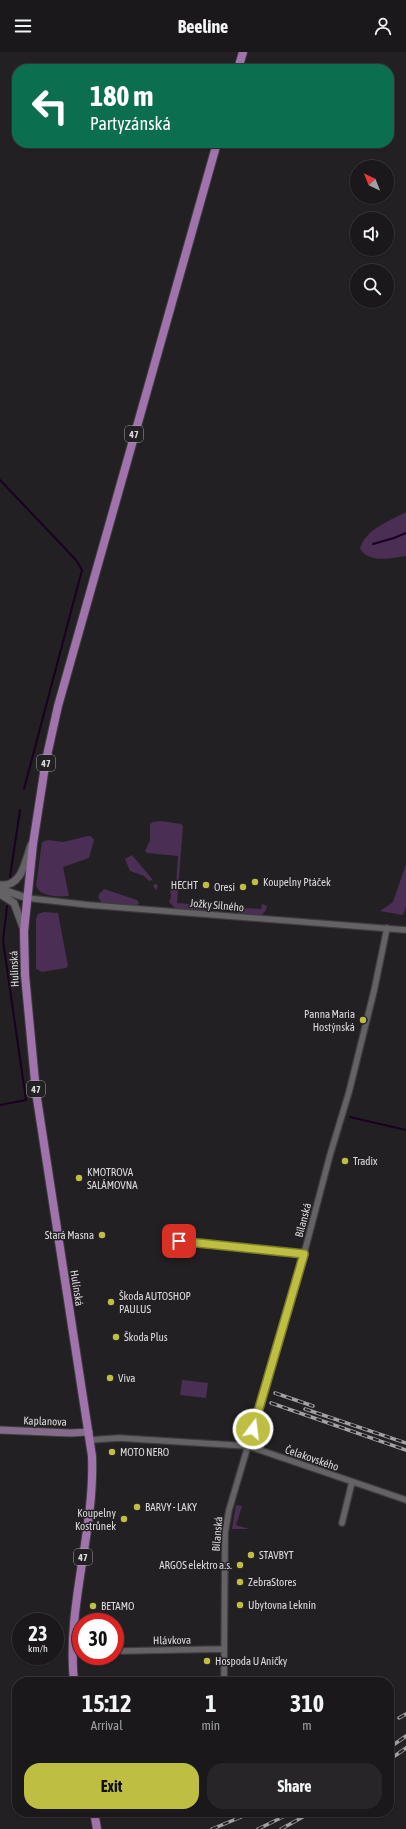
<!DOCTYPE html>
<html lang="en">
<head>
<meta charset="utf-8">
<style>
	:root { --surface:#1a181a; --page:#272527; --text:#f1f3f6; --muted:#9fa0a2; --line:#383739; --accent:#bebe42 }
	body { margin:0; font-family:"Asap Condensed",sans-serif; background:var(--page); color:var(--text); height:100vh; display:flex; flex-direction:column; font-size:15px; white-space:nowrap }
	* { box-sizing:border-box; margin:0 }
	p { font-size:13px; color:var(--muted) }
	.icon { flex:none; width:22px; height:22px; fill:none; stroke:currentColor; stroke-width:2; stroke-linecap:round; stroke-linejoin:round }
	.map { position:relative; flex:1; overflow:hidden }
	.drawer { position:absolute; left:12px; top:1625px; width:382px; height:140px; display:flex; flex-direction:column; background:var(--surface); border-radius:16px; box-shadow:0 1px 3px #0004,0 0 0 1px var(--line) }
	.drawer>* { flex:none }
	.banner { position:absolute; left:12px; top:12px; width:382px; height:84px; border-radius:16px; box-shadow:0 1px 3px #0004,0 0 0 1px var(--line); background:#0b6e4f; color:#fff; overflow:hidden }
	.needle { width:26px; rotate:317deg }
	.buttons { position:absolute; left:350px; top:108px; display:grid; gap:8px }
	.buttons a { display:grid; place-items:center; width:44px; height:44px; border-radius:50%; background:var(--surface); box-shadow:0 1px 3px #0004,0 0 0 1px var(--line); font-size:20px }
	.speed { position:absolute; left:12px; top:1561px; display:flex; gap:8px; font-size:20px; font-weight:700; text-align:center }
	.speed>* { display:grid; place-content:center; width:52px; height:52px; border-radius:50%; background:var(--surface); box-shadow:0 1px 3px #0004,0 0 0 1px var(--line); line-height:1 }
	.speed small { font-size:10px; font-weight:400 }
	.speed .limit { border:6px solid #d22; background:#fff; color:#111 }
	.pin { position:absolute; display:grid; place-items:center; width:34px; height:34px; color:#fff; margin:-17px; border-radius:8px; box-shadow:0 2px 6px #0006 }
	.me { position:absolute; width:44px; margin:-22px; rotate:15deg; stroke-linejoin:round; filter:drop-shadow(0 0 3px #0008) }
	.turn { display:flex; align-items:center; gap:14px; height:84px; padding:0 12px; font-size:18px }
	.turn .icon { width:52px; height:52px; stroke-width:2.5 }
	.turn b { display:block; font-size:28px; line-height:34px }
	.eta { display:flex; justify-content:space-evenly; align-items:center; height:68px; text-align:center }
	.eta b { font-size:24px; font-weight:700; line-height:28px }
	.cta { display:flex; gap:8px; margin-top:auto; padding:8px 12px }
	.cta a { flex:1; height:46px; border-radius:16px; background:var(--accent); color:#111; font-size:16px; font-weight:700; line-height:46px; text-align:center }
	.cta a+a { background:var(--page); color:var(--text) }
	header { display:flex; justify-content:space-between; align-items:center; height:52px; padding:0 12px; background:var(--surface); font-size:18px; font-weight:700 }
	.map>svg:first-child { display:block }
	.green { fill:#4b2e53 }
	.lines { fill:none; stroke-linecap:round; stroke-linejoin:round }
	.stream { stroke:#1a0021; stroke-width:2 }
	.minor-casing { stroke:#3e3c3f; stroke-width:8 }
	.tertiary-casing { stroke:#3e3c3f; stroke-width:9 }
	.secondary-casing { stroke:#3e3c3f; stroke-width:9 }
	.primary-casing { stroke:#3e3c3f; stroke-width:10 }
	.minor { stroke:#646265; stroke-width:5.5 }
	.tertiary { stroke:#646265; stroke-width:7 }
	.secondary { stroke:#836b89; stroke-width:7 }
	.primary { stroke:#a173ad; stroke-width:8 }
	.rail-casing { stroke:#a2a0a3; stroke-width:3.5 }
	.rail { stroke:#232023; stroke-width:2; stroke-dasharray:6; stroke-linecap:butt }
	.route-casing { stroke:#7c7c2b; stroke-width:10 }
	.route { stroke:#bebe42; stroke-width:7 }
	.poi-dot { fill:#bebe42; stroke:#232023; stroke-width:1.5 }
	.labels { text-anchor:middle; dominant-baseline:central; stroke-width:3; stroke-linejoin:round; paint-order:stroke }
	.shield { fill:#232023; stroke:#a4a2a5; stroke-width:1 }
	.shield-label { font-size:10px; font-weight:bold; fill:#dcdadd }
	.poi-label { font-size:11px; fill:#dcdadd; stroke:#232023; text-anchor:start }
	.street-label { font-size:11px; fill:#dcdadd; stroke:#232023 }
</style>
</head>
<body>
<header><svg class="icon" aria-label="menu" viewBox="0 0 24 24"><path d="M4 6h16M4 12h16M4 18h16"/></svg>Beeline<svg class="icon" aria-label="person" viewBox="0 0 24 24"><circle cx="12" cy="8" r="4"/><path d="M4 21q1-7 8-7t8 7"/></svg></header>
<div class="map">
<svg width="406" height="1777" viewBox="0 0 406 1777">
	<rect width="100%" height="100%" fill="#232023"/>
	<path class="green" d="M406 460V504C391 506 368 512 360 496 367 476 390 469 406 460Z
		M161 769 181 772 183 774 177 851 212 854V857L204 858 176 857 169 850 171 844 170 838 176 835 178 804 147 801 145 799 150 788V772L153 770Z
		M88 784H91L94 788 89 806 63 815 69 844C59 845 40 845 36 834L42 790 48 788 63 790Z
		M132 803 158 834 156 838 153 834 156 831 152 828 149 829 144 824 130 819 125 807Z
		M406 812V855L403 863 380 859 393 850Z
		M104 837 137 848 139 851 137 854 102 851 98 845 99 842Z
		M262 852 267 854 266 858 262 863 238 861 229 858V855L261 857Z
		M44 860 58 861 68 914 66 916 42 920 36 917V867L38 862Z
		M182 1328 208 1331 206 1346 180 1343Z
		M236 1453 242 1454 236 1473 249 1477H232Z"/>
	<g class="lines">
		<path class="stream" d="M0 428 76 508 82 518 24 737
			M373 492 394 486 406 481
			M10 825 20 758
			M7 854 3 889 26 1048
			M0 1053 26 1048
			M350 1065 406 1078"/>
		<defs>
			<path id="minor" d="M27 846 89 853 406 878
				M179 1189 304 1202
				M90 1388 119 1386 248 1394 406 1448
				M342 1471 352 1430
				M122 1599 223 1597
				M224 1630 225 1481 229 1458 299 1221 330 1103 349 1040 374 939 387 876"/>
			<path id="tertiary" d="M0 833C22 835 25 810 31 793
				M0 837 27 846
				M0 842 14 851 24 878"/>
			<path id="secondary" d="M0 1378 70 1381 89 1380"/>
			<path id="primary" d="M238 17 243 0
				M74 1630C66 1554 95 1480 92 1404L36 1040 25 923 24 879 33 792 46 708 58 654 217 91
				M94 1760 97 1777"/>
		</defs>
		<use href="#minor" class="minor-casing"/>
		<use href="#tertiary" class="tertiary-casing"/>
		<use href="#secondary" class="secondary-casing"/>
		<use href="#primary" class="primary-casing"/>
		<use href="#minor" class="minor"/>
		<use href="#tertiary" class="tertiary"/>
		<use href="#secondary" class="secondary"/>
		<use href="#primary" class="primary"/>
		<defs>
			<path id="rail" d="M275 1341 313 1354
				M271 1351 406 1398
				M305 1357 406 1391
				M399 1666 406 1662
				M389 1696 406 1684
				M389 1708 406 1696
				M212 1777 253 1760
				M258 1777 293 1760
				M281 1777 312 1760"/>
		</defs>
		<use href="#rail" class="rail-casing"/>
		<use href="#rail" class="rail"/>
	</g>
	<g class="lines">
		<defs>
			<path id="route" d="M179 1189 304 1202 253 1377"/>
		</defs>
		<use href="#route" class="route-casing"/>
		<use href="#route" class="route"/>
	</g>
	<g class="poi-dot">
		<circle cx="255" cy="830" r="4"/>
		<circle cx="206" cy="833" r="4"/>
		<circle cx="243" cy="835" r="4"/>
		<circle cx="363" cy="968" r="4"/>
		<circle cx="345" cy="1109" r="4"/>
		<circle cx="79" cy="1126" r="4"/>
		<circle cx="102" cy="1183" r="4"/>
		<circle cx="111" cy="1250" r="4"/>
		<circle cx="116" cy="1285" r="4"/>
		<circle cx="110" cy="1326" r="4"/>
		<circle cx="112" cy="1400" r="4"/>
		<circle cx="137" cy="1455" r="4"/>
		<circle cx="124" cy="1467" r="4"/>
		<circle cx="251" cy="1503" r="4"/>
		<circle cx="240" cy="1513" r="4"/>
		<circle cx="240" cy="1530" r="4"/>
		<circle cx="240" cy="1553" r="4"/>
		<circle cx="93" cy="1554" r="4"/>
		<circle cx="207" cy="1609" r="4"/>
	</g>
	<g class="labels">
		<g class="shield">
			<rect x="125" y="374" width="18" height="16" rx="3"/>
			<rect x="37" y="703" width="18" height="16" rx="3"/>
			<rect x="27" y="1029" width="18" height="16" rx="3"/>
			<rect x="74" y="1497" width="18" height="16" rx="3"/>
		</g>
		<g class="shield-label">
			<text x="134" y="382">47</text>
			<text x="46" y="711">47</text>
			<text x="36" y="1037">47</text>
			<text x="83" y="1505">47</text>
		</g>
		<g class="poi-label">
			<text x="263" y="830">Koupelny Ptáček</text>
			<text x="198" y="833" text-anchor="end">HECHT</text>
			<text x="235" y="835" text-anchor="end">Oresi</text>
			<text x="355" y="962" text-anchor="end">Panna Maria<tspan x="355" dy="13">Hostýnská</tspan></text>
			<text x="353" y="1109">Tradix</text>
			<text x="87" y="1120">KMOTROVA<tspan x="87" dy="13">SALÁMOVNA</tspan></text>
			<text x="94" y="1183" text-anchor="end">Stará Masna</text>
			<text x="119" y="1244">Škoda AUTOSHOP<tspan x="119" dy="13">PAULUS</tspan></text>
			<text x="124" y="1285">Škoda Plus</text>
			<text x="118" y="1326">Viva</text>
			<text x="120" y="1400">MOTO NERO</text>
			<text x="145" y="1455">BARVY - LAKY</text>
			<text x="116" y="1461" text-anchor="end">Koupelny<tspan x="116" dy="13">Kostrůnek</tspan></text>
			<text x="259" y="1503">STAVBYT</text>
			<text x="232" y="1513" text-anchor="end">ARGOS elektro a.s.</text>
			<text x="248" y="1530">ZebraStores</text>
			<text x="248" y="1553">Ubytovna Leknín</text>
			<text x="101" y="1554">BETAMO</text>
			<text x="215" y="1609">Hospoda U Aničky</text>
		</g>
		<g class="street-label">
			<text transform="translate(217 853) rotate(5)">Jožky Silného</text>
			<text transform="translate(14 917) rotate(-92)">Hulínská</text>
			<text transform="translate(303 1168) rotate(-75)">Bílanská</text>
			<text transform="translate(77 1236) rotate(81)">Hulínská</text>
			<text transform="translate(45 1369) rotate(2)">Kaplanova</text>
			<text transform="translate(312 1406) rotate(19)">Čelakovského</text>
			<text transform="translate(217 1482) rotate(-85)">Bílanská</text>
			<text transform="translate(172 1588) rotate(-1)">Hlávkova</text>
		</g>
	</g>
</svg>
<div class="buttons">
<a><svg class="needle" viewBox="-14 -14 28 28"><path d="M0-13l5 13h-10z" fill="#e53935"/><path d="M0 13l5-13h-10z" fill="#9fa0a2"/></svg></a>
<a><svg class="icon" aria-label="sound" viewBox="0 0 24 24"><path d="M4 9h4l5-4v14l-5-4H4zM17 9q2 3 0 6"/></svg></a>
<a><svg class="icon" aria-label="search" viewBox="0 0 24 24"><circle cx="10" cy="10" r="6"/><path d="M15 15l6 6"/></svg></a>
</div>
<div class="speed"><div>23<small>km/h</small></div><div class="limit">30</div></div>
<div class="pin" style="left:179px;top:1189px;background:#d93025"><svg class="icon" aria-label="arrive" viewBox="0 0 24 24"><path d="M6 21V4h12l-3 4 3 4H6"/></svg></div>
<svg class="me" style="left:253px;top:1377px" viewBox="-20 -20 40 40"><circle r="17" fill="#bebe42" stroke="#fff" stroke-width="3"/><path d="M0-11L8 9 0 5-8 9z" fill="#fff"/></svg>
<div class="banner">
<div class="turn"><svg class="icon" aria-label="left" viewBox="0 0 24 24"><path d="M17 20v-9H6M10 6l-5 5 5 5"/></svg><div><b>180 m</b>Partyzánská</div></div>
</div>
<section class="drawer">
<div class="eta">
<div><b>15:12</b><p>Arrival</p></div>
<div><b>1</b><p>min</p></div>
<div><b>310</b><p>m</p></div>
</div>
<div class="cta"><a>Exit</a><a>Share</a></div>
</section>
</div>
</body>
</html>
